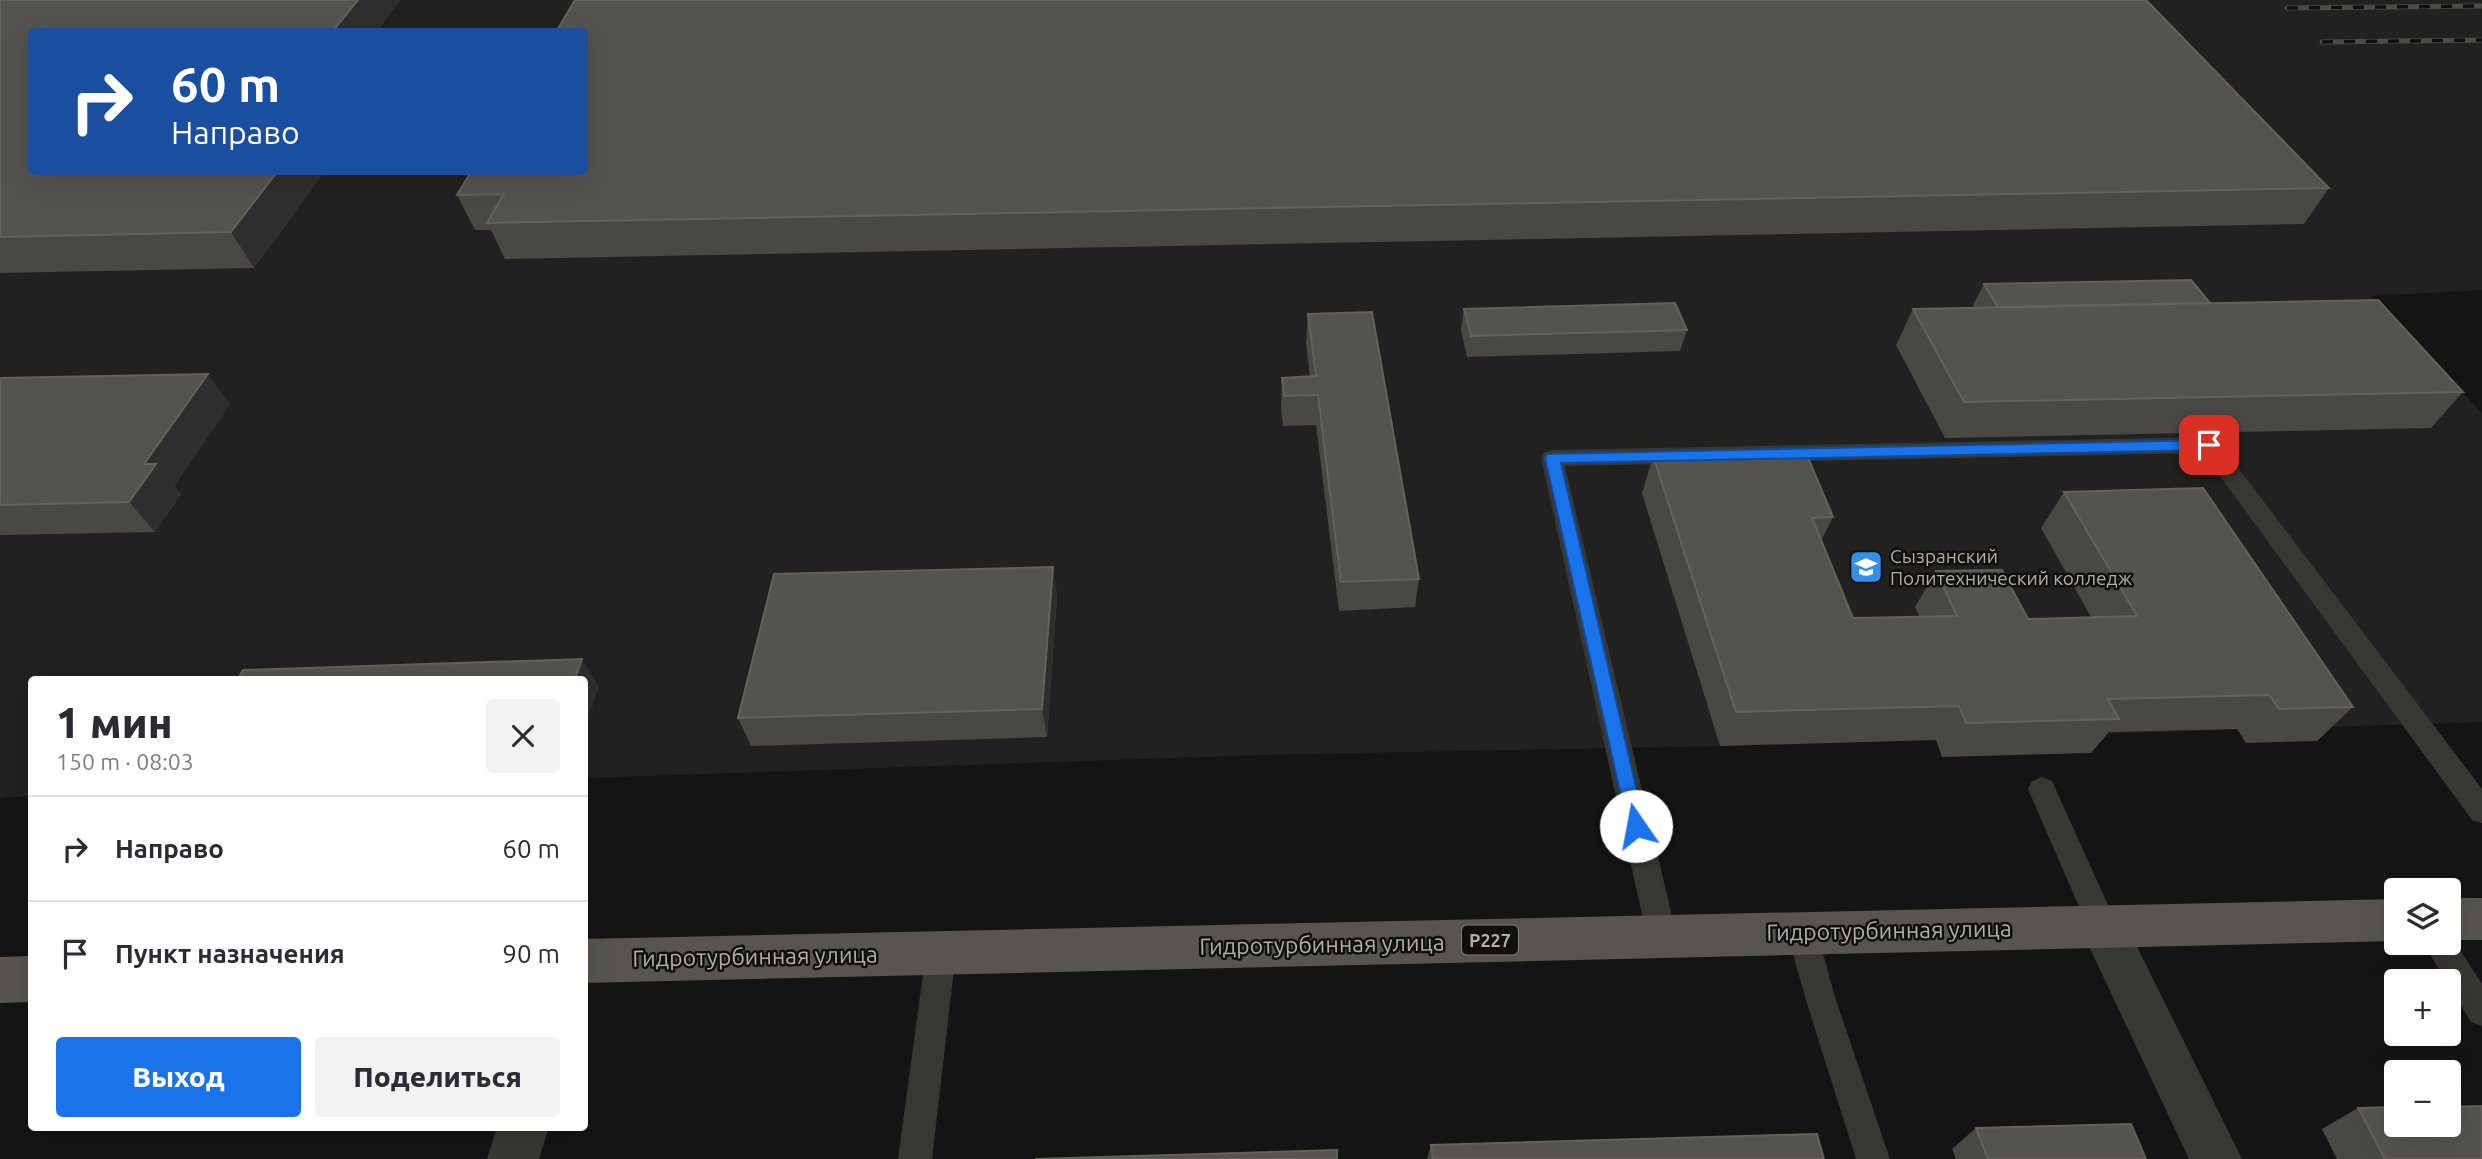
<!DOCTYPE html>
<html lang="ru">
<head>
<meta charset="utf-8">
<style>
	:root { --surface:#fff; --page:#f2f2f3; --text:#2b2b33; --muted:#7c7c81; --line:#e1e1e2; --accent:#1a73e8 }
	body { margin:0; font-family:Ubuntu,sans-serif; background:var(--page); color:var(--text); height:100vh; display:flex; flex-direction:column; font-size:26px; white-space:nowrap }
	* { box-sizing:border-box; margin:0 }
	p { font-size:23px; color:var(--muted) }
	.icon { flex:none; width:38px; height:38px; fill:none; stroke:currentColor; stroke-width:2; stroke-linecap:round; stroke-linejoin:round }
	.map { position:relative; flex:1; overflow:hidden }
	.drawer { position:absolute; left:28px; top:676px; width:560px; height:455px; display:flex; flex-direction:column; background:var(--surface); border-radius:7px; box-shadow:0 7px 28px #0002 }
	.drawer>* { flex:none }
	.hud { position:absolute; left:28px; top:28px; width:560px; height:147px; border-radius:7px; box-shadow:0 7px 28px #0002; background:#1a4fa0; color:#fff; overflow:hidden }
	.controls { position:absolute; left:2384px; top:878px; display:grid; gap:14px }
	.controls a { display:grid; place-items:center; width:77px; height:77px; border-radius:7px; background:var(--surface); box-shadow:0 7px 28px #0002; font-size:35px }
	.pin { position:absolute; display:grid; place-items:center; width:60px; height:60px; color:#fff; margin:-30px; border-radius:14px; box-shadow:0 4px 10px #0006 }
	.me { position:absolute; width:77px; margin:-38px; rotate:348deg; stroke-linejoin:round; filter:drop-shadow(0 0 5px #0008) }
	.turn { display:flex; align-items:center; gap:24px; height:147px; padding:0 28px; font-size:32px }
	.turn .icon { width:91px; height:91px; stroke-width:2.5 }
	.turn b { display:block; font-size:49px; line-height:60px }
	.round { display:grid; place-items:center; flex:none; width:74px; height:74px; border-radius:7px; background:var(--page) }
	.overview { display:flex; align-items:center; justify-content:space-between; height:119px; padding:0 28px }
	h1 { font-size:42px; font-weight:800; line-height:52px }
	.button { display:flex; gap:14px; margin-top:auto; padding:14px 28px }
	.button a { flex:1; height:80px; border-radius:7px; background:var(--accent); color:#fff; font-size:28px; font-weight:800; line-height:80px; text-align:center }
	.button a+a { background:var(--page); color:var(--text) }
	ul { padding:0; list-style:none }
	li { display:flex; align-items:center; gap:21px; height:105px; padding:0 28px; border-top:2px solid var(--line) }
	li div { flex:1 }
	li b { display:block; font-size:26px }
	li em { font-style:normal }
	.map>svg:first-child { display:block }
	.built { fill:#21211f; fill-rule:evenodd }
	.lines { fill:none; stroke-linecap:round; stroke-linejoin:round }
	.lane { fill:#393734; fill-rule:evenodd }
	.street { fill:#393734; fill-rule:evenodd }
	.primary { fill:#585550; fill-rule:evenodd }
	.rail-casing { stroke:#4e4b47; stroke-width:5 }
	.rail { stroke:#0f0f0e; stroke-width:3.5; stroke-dasharray:11; stroke-linecap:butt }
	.wall { fill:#494844 }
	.shaded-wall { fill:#2f2e2c }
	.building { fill:#55534f; stroke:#64615c; stroke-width:2 }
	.route { fill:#1a73e8; stroke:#114b97; stroke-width:2 }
	.labels { text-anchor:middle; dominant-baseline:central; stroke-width:5; stroke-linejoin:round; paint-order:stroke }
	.shield { fill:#0f0f0e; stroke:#827e78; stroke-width:2 }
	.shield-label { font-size:18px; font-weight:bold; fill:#b4ada5 }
	.poi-label { font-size:19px; fill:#b4ada5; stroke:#0f0f0e; text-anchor:start }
	.near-street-label { font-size:23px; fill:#b4ada5; stroke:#0f0f0e }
</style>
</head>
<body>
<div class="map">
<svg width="2482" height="1159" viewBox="0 0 2482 1159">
	<rect width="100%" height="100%" fill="#141413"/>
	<path class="built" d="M0 0H2482V290L2370 296 2482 413V722L1720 746 1262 755 585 778 584 679H32L31 796 0 798ZM32 32H584V172H32Z"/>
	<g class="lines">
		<path class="lane" d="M2209 437 2217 440 2482 789V823L2472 820 2203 453 1565 466 1677 937 1673 947 1662 951 1651 947 1647 937 1541 458 1544 452 1552 450Z
			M2042 777 2052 781 2117 925 2113 935 2102 939 2091 935 2087 925 2028 789 2032 781Z
			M1802 918 1813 922 1817 932 1835 997 1890 1159H1856L1805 997 1787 932 1791 922Z
			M2449 933 2482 984V1026L2471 1022 2423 943H2448Z
			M941 938 952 942 956 952 932 1159H898L926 952 930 942Z"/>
		<path class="street" d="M2102 903 2119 910 2242 1159H2189L2079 925 2085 910Z
			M497 1127H549L539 1159H487Z"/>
		<path class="primary" d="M2448 898H2482V940H2448Z
			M2396 899V941L584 983V939Z
			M32 956V1002L0 1003V957Z"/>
		<defs>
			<path id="rail" d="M2287 8 2482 6
				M2322 42 2482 40"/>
		</defs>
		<use href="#rail" class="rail-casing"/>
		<use href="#rail" class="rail"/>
	</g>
	<path class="wall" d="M0 0H400L376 32H32L324 172 254 268 0 273Z
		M471 172 2329 188 2304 224 505 259 491 230H475L457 195Z
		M1984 284 2210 303 2463 392 2431 428 1945 438 1896 345 1913 309 1975 308 1973 305Z
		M1464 309 1687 330 1680 351 1467 357 1461 330Z
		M1308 314 1419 579 1415 607 1339 611 1316 425 1283 426 1281 407 1282 378 1310 377 1306 343Z
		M0 378 230 404 174 486 181 494 155 532 0 535Z
		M1653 456 1833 517 1821 541 1853 618 1920 617 1915 607 1936 571 2028 619 2091 617 2041 528 2064 492 2353 707 2317 741 2246 743 2237 729 2109 732 2091 753 1942 757 1936 740 1720 746 1642 493Z
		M1053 567 1057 596 1047 737 751 746 738 718Z
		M2358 1108 2482 1159H2337L2322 1129Z
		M1976 1128 2146 1159H1956L1952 1149Z
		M1431 1145 1824 1159H1427Z"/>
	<path class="shaded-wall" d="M358 0H400L376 32H332Z
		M277 172H324L254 268 231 232Z
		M208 374 230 404 174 486 181 494 155 532 129 502 144 464Z
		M1053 567 1057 596 1047 737 1042 709Z
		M582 659 599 687 584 730V679H575Z"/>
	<path class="building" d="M0 0H358L332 32H32V172H277L231 232 0 237Z
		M575 0H2146L2329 188 487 223 504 194 457 195 471 172H584V32H556Z
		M2191 280 2210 303 1998 307 1984 284Z
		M2378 300 2463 392 1964 402 1913 309Z
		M1675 303 1687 330 1471 336 1464 309Z
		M1372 312 1419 579 1341 582 1318 395 1284 396 1282 378 1316 376 1308 314Z
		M208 374 144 464H156L129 502 0 505V378Z
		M1806 453 1833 517 1812 518 1853 618 1957 616 1936 571 2002 570 2028 619 2137 616 2064 492 2203 488 2353 707 2279 709 2269 695 2108 699 2119 719 1966 723 1959 706 1736 712 1653 456Z
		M1053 567 1042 709 738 718 774 574Z
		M582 659 575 679H238L243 670Z
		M2482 1106V1159H2385L2358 1108 2396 1107V1125H2448V1107Z
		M2131 1124 2146 1159H1988L1976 1128Z
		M1817 1134 1824 1159H1433L1431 1145Z
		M1337 1150V1159H1035Z"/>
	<path class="route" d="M2209 440 2216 445 2209 450 1561 463 1645 826 1642 832 1636 834 1629 832 1545 458 1547 454Z"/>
	<defs>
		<symbol id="university-square" viewBox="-11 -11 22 22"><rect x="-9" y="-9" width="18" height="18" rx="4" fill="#358ee9" stroke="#0f0f0e"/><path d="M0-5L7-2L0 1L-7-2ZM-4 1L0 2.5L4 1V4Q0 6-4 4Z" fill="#fff"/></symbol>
	</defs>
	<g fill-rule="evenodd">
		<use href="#university-square" x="1847" y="548" width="38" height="38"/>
	</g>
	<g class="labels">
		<rect class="shield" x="1462" y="925.5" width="56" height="29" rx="5"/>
		<g class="shield-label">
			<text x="1490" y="940">Р227</text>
		</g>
		<g class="poi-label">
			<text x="1890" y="556">Сызранский<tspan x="1890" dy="22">Политехнический колледж</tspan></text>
		</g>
		<g class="near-street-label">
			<text transform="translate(1889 930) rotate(-1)">Гидротурбинная улица</text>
			<text transform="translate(1322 944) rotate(-1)">Гидротурбинная улица</text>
			<text transform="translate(755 956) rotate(-1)">Гидротурбинная улица</text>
		</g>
	</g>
</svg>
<div class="controls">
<a><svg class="icon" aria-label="layers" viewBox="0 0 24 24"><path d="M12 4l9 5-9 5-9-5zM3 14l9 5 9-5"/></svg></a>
<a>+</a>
<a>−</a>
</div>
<div class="pin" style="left:2209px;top:445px;background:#d93025"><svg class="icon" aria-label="arrive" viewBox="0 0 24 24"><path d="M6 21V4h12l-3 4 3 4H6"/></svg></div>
<svg class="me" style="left:1636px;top:826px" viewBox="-20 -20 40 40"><circle r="19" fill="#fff"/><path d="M0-13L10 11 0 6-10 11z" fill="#1a73e8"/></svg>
<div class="hud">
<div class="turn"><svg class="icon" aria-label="right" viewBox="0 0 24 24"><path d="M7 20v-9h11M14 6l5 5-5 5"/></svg><div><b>60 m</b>Направо</div></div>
</div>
<section class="drawer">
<div class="overview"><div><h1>1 мин</h1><p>150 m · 08:03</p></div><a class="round"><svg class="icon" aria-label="close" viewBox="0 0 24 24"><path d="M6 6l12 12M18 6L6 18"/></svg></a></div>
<ul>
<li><svg class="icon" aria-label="right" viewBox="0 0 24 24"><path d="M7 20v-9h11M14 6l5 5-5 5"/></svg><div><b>Направо</b></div><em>60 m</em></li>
<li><svg class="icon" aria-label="arrive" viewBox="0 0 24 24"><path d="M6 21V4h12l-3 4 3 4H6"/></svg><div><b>Пункт назначения</b></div><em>90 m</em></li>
</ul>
<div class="button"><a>Выход</a><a>Поделиться</a></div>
</section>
</div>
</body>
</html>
